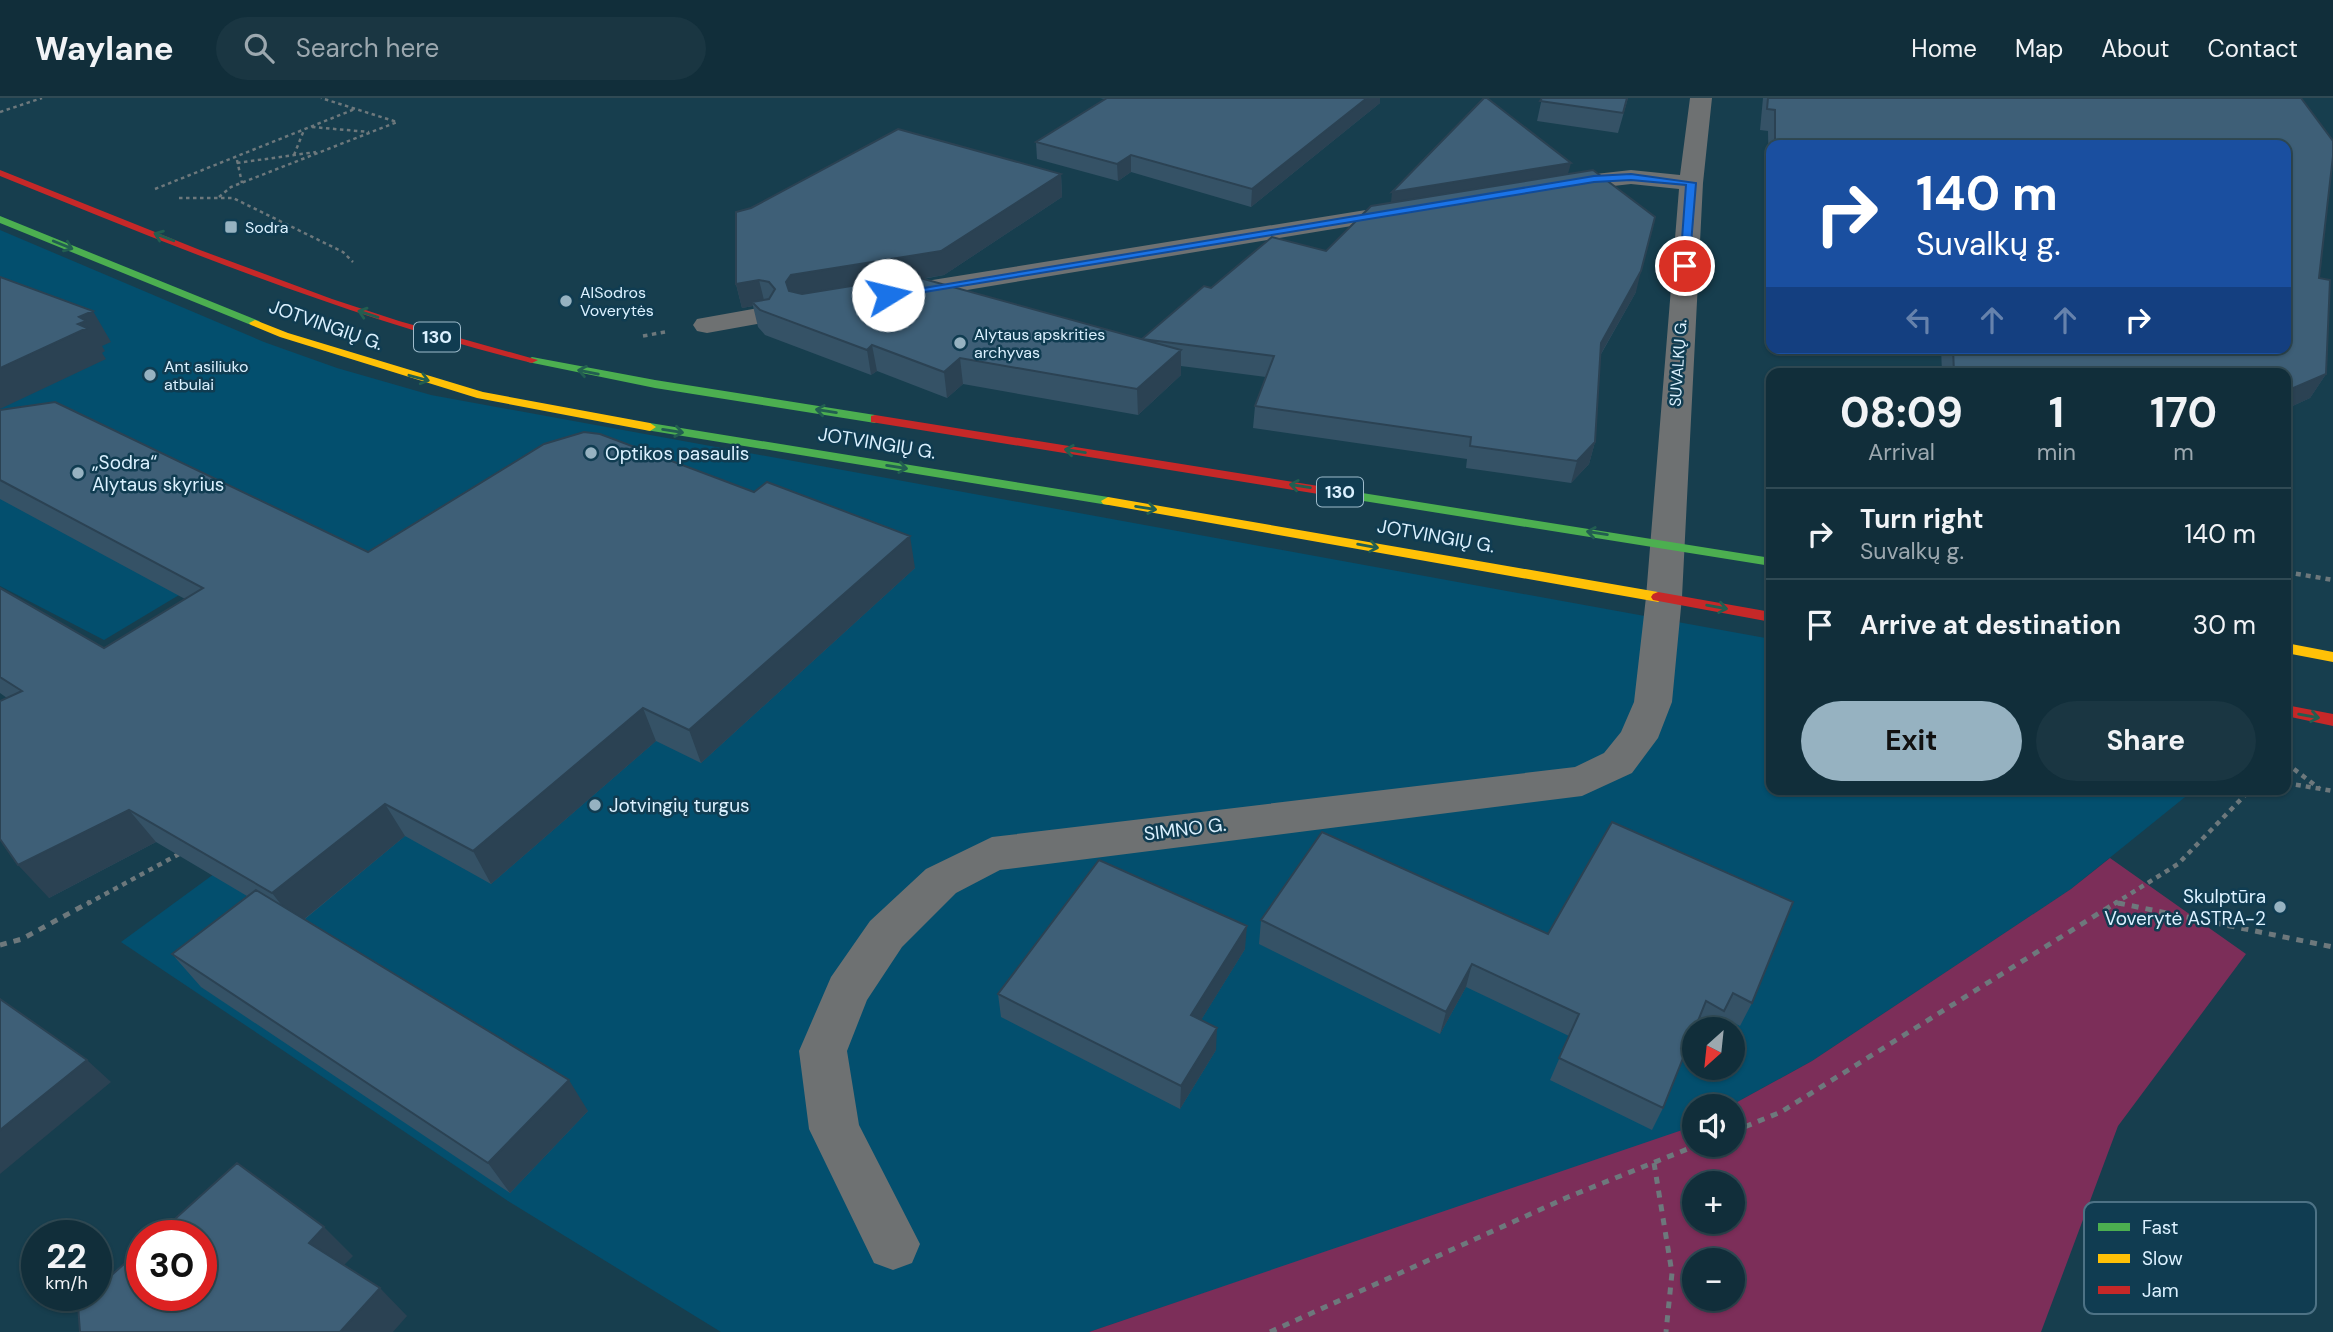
<!DOCTYPE html>
<html lang="en">
<head>
<meta charset="utf-8">
<style>
	:root { --surface:#112e3a; --page:#1a3642; --text:#f1f3f6; --muted:#9ca8af; --line:#304a54; --accent:#96b2c1 }
	body { margin:0; font-family:"DM Sans",sans-serif; background:var(--page); color:var(--text); height:100vh; display:flex; flex-direction:column; font-size:26px; white-space:nowrap }
	* { box-sizing:border-box; margin:0 }
	p { font-size:23px; color:var(--muted) }
	.icon { flex:none; width:38px; height:38px; fill:none; stroke:currentColor; stroke-width:2; stroke-linecap:round; stroke-linejoin:round }
	.map { position:relative; flex:1; overflow:hidden }
	.side { position:absolute; left:1766px; top:270px; width:525px; height:427px; display:flex; flex-direction:column; background:var(--surface); border-radius:14px; box-shadow:0 2px 5px #0004,0 0 0 2px var(--line) }
	.side>* { flex:none }
	.banner { position:absolute; left:1766px; top:42px; width:525px; height:214px; border-radius:14px; box-shadow:0 2px 5px #0004,0 0 0 2px var(--line); background:#1a4fa0; color:#fff; overflow:hidden }
	.needle { width:46px; rotate:207deg }
	.controls { position:absolute; left:1682px; top:919px; display:grid; gap:14px }
	.controls a { display:grid; place-items:center; width:63px; height:63px; border-radius:50%; background:var(--surface); box-shadow:0 2px 5px #0004,0 0 0 2px var(--line); font-size:35px }
	.speed { position:absolute; left:21px; top:1122px; display:flex; gap:14px; font-size:35px; font-weight:700; text-align:center }
	.speed>* { display:grid; place-content:center; width:91px; height:91px; border-radius:50%; background:var(--surface); box-shadow:0 2px 5px #0004,0 0 0 2px var(--line); line-height:1 }
	.speed small { font-size:18px; font-weight:400 }
	.speed .limit { border:10px solid #d22; background:#fff; color:#111 }
	.pin { position:absolute; display:grid; place-items:center; width:60px; height:60px; color:#fff; margin:-30px; border:4px solid #fff; border-radius:50%; box-shadow:0 2px 7px #0007 }
	.me { position:absolute; width:77px; margin:-38px; rotate:81deg; stroke-linejoin:round; filter:drop-shadow(0 0 5px #0008) }
	.turn { display:flex; align-items:center; gap:24px; height:147px; padding:0 35px; font-size:32px }
	.turn .icon { width:91px; height:91px; stroke-width:2.5 }
	.turn b { display:block; font-size:49px; line-height:60px }
	.lanes { display:flex; align-items:center; height:66px; padding:0 35px; background:#0003; justify-content:center; gap:35px; direction:ltr }
	.lanes .off { opacity:.35 }
	.eta { display:flex; justify-content:space-evenly; align-items:center; height:119px; text-align:center }
	.eta b { font-size:42px; font-weight:700; line-height:49px }
	.cta { display:flex; gap:14px; margin-top:auto; padding:14px 35px }
	.cta a { flex:1; height:80px; border-radius:42px; background:var(--accent); color:#111; font-size:28px; font-weight:700; line-height:80px; text-align:center }
	.cta a+a { background:var(--page); color:var(--text) }
	ul { padding:0; list-style:none }
	li { display:flex; align-items:center; gap:21px; height:91px; padding:0 35px; border-top:2px solid var(--line) }
	li div { flex:1 }
	li b { display:block; font-size:26px }
	li em { font-style:normal }
	header { display:flex; align-items:center; gap:42px; box-sizing:border-box; height:98px; padding:0 35px; background:var(--surface); border-bottom:2px solid var(--line) }
	header strong { font-size:33px }
	nav { display:flex; gap:38px; margin-inline-start:auto; font-size:24px }
	.search { width:490px; height:63px; background:var(--page); display:flex; align-items:center; gap:18px; box-sizing:border-box; padding:0 24px; border-radius:38px; color:var(--muted); font-size:26px }
	.map>svg:first-child { display:block }
	.built { fill:#034f6e; fill-rule:evenodd }
	.green { fill:#7c2e59; fill-rule:evenodd }
	.lines { fill:none; stroke-linecap:round; stroke-linejoin:round }
	.path-far3 { stroke:#6d787c; stroke-width:2.5; stroke-dasharray:3.5 3.5; stroke-linecap:butt }
	.path-far2 { stroke:#6d787c; stroke-width:3.5; stroke-dasharray:4.5 4.5; stroke-linecap:butt }
	.path-far1 { stroke:#6d787c; stroke-width:4.5; stroke-dasharray:5 5; stroke-linecap:butt }
	.path { stroke:#6d787c; stroke-width:5; stroke-dasharray:7 7; stroke-linecap:butt }
	.street { fill:#6e7172; fill-rule:evenodd }
	.fast { fill:#4caf50; fill-rule:evenodd }
	.slow { fill:#ffc107; fill-rule:evenodd }
	.jam { fill:#c62828; fill-rule:evenodd }
	.wall { fill:#355266 }
	.shaded-wall { fill:#2b4253 }
	.building { fill:#3e5f77; stroke:#2b4253; stroke-width:2 }
	.oneway { stroke:#225e51 }
	.route { fill:#1a73e8; stroke:#114b97; stroke-width:2 }
	.poi-dot { fill:#96b2c1; stroke:#103c51; stroke-width:2.5 }
	.labels { text-anchor:middle; dominant-baseline:central; stroke-width:5; stroke-linejoin:round; paint-order:stroke }
	.far-poi-label { font-size:16px; fill:#dbf1ff; stroke:#103c51; text-anchor:start }
	.far-street-label { font-size:16px; fill:#dbf1ff; stroke:#103c51 }
	.shield { fill:#103c51; stroke:#9ebbcb; stroke-width:2 }
	.shield-label { font-size:18px; font-weight:bold; fill:#dbf1ff }
	.street-label { font-size:19px; fill:#dbf1ff; stroke:#103c51 }
	.poi-label { font-size:19px; fill:#dbf1ff; stroke:#103c51; text-anchor:start }
	.key { fill:#103c51; stroke:#4d7285; stroke-width:2 }
	.key-label { font-size:19px; fill:#dbf1ff }
</style>
</head>
<body>
<header>
<strong>Waylane</strong>
<div class="search"><svg class="icon" aria-label="search" viewBox="0 0 24 24"><circle cx="10" cy="10" r="6"/><path d="M15 15l6 6"/></svg>Search here</div>
<nav><a>Home</a><a>Map</a><a>About</a><a>Contact</a></nav>
</header>
<div class="map">
<svg width="2333" height="1234" viewBox="0 0 2333 1234">
	<rect width="100%" height="100%" fill="#173e4e"/>
	<path class="built" d="M0 132 264 244 337 270 431 297 1771 541V691H2195L2071 791 1812 963 1730 1008H1694V1028L1683 1034 1089 1234H721L508 1103 121 844 512 558 209 479 104 542 0 488ZM1694 931H1732V970H1694Z"/>
	<path class="green" d="M2110 760 2246 856 2118 1028 2041 1234H1089L1694 1028V1046H1732V1008H1730L1812 963 2071 791ZM1694 1085H1732V1124H1694ZM1732 1162V1200H1694V1162Z"/>
	<g class="lines">
		<path class="path-far3" d="M0 14 42 0
			M312 29 369 34
			M294 57 304 32
			M237 62 242 85
			M237 65 316 54
			M155 91 355 11
			M219 99 231 89 397 24 321 0
			M179 100H233L343 154 353 164"/>
		<path class="path-far2" d="M643 238 665 234"/>
		<path class="path-far1" d="M2286 474 2333 482
			M2286 665 2320 691
			M2286 685 2333 693
			M2118 805 2122 806
			M87 806 179 756
			M2114 806 2178 766 2251 691"/>
		<path class="path" d="M2118 805 2333 849
			M0 847 22 841 90 804
			M1732 1034 1781 1014 2117 804
			M1654 1065 1672 1175 1666 1234
			M1270 1234 1568 1099 1700 1046"/>
		<path class="street" d="M1690 0H1712L1703 85 1682 499 1672 604 1658 640 1632 675 1582 698 1000 772 956 795 902 849 867 902 847 953 859 1027 920 1146 912 1165 893 1172 874 1165 809 1031 799 953 831 879 870 823 926 771 992 739 1575 669 1604 655 1621 634 1634 604 1646 499 1679 91 1631 86 1551 95 1543 93 1539 88 1543 83 1551 81 1631 72 1680 77Z
			M1409 105 1418 107 1421 112 1418 117 895 204 886 202 882 196 886 190 895 188Z
			M764 209 774 211 778 217 774 223 707 235 697 233 693 227 697 221Z"/>
		<path class="fast" d="M0 118 259 223 261 225 251 227 0 125Z
			M532 259 655 282 875 317 881 321 875 325 655 290 528 264 526 262Z
			M650 325 1108 399 1115 403 1108 407 646 332V326Z
			M1356 394 1771 460V468L1351 401 1349 398Z"/>
		<path class="slow" d="M255 222 288 235 483 294 650 325 656 329 650 333 477 300 280 239 251 227 249 225Z
			M1108 399 1658 494 1665 499 1658 504 1103 406 1101 403Z
			M2286 545 2333 554V564L2286 555Z"/>
		<path class="jam" d="M0 72 200 152 332 201 399 223 538 262 532 265C348 220 175 149 0 78Z
			M875 317 1356 394 1363 398 1356 402 871 324V318Z
			M1658 494 1771 514V524L1653 502 1651 499 1653 496Z
			M2286 607 2333 616V628L2286 618Z"/>
	</g>
	<path class="wall" d="M1100 0H1380V5L1251 109 1131 74 1118 83 1037 61 1036 44 1105 1Z
		M1542 0H1628L1618 35 1537 23Z
		M1763 0H2301L2319 180 2326 276 2310 300 2286 311V275H1942L1941 250H2286V47H1771V84H1769L1768 33 1760 32Z
		M1061 76 1062 99 944 177 923 181 1142 241 1211 190 1326 153 1636 194 1600 258 1595 344 1589 366 1571 385 1466 370 1467 361 1253 330 1255 308 1266 279 1181 268V277L1138 317 963 286 947 300 877 273 871 277 765 237 758 229 753 208 742 210 736 186Z
		M0 312 368 454 915 470 701 665 656 643 491 786 405 738 305 821 588 1013 510 1095 201 889 172 856 247 798 156 744 49 800 7 600 0 595V490L104 550 185 501 0 401Z
		M1612 724 1752 905 1740 928 1721 918 1715 931H1704L1696 927 1663 1010 1652 1032 1550 982 1569 938 1466 889 1440 936 1259 846 1261 822 1548 836Z
		M1245 851 1201 922 1216 952 1180 1011 1001 919 998 896Z"/>
	<path class="shaded-wall" d="M1367 0H1380V5L1251 109 1252 91Z
		M1131 57V74L1118 83 1117 66Z
		M1571 65 1568 76 1391 104 1392 94Z
		M1061 76 1062 99 944 177 797 201 792 209 786 184 791 177Z
		M1641 173 1636 194 1595 266 1601 245Z
		M759 182 765 206 752 204 753 208 742 210 736 186Z
		M93 213 111 244 102 248 105 253 102 255 106 261 0 311V270L78 226 79 219Z
		M872 247 877 273 871 277 867 252Z
		M1181 252V277L1138 317 1137 291Z
		M960 260 963 286 947 300 944 274Z
		M2326 276 2310 300 2286 311V293Z
		M1595 344 1589 366 1571 385 1577 363Z
		M910 438 915 470 701 665 689 632Z
		M643 610 656 643 491 786 473 753Z
		M385 706 405 738 297 827 272 795Z
		M129 712 156 744 49 800 18 767Z
		M1247 828 1245 851 1190 940 1191 917Z
		M1472 866 1466 889 1440 936 1446 914Z
		M1217 930 1216 952 1180 1011 1181 988Z
		M87 962 111 984 0 1076V1032Z
		M569 982 588 1013 510 1095 488 1065Z
		M324 1129 353 1158 338 1173 309 1145Z
		M380 1190 407 1218 393 1234H340Z"/>
	<path class="building" d="M1107 0H1367L1252 91 1131 57 1117 66 1036 44Z
		M1484 0H1487L1571 65 1392 94Z
		M1542 0H1627L1623 15 1540 3Z
		M1768 0H2301L2333 43V58L2319 180 2330 182 2326 276 2286 293V275H1954L1953 250H2286V47H1775V12L1767 11Z
		M898 31 1061 76 941 153 791 177 786 184 789 193 802 196 913 178 1181 252 1137 291 960 260 944 274 872 247 867 252 760 212 752 204 769 201 775 191 769 184 759 182 736 186V114L751 110Z
		M1593 72 1655 119 1641 173 1601 245 1595 344 1577 363 1470 348 1471 339 1255 308 1274 258 1142 241 1204 188 1211 190 1272 139 1326 153 1371 108Z
		M0 179 93 213 79 219 86 223 78 226 87 230 0 270Z
		M55 304 368 454 544 346 584 334 600 336 754 394 767 384 910 438 689 632 643 610 473 753 385 706 272 795 129 712 18 767 0 741V603L22 593 0 579V490L104 550 203 490 0 382V312Z
		M1612 724 1793 804 1752 905 1733 895 1724 913 1706 903 1663 1010 1559 960 1579 916 1472 866 1446 914 1261 822 1322 734 1548 836Z
		M1099 762 1247 828 1191 917 1217 930 1181 988 998 896Z
		M256 792 569 982 488 1065 172 856Z
		M0 901 87 962 0 1032Z
		M237 1065 324 1129 309 1145 380 1190 340 1234H80L78 1207 89 1197H96V1191L142 1150V1197H201V1138H156Z"/>
	<defs><path id="oneway-shaft" d="M-6 0H5M1.5-3L5.5 0L1.5 3" fill="none" stroke-width="1.6" stroke-linecap="round" stroke-linejoin="round" transform="scale(1.75)"/></defs>
	<g class="oneway">
		<use href="#oneway-shaft" transform="translate(164 139) rotate(-159)"/>
		<use href="#oneway-shaft" transform="translate(63 147) rotate(22)"/>
		<use href="#oneway-shaft" transform="translate(368 216) rotate(-162)"/>
		<use href="#oneway-shaft" transform="translate(588 274) rotate(-169)"/>
		<use href="#oneway-shaft" transform="translate(419 280) rotate(15)"/>
		<use href="#oneway-shaft" transform="translate(826 313) rotate(-171)"/>
		<use href="#oneway-shaft" transform="translate(673 333) rotate(9)"/>
		<use href="#oneway-shaft" transform="translate(1075 353) rotate(-171)"/>
		<use href="#oneway-shaft" transform="translate(897 369) rotate(9)"/>
		<use href="#oneway-shaft" transform="translate(1300 388) rotate(-171)"/>
		<use href="#oneway-shaft" transform="translate(1146 410) rotate(9)"/>
		<use href="#oneway-shaft" transform="translate(1597 435) rotate(-171)"/>
		<use href="#oneway-shaft" transform="translate(1368 448) rotate(10)"/>
		<use href="#oneway-shaft" transform="translate(1717 509) rotate(10)"/>
		<use href="#oneway-shaft" transform="translate(2309 618) rotate(10)"/>
	</g>
	<path class="route" d="M1631 76 1696 85 1689 170 1680 168 1686 87 1631 82 1594 84 888 200 882 197 1594 78Z"/>
	<g class="poi-dot">
		<rect x="224" y="122" width="14" height="14" rx="3.5"/>
		<circle cx="566" cy="203" r="7"/>
		<circle cx="960" cy="245" r="7"/>
		<circle cx="150" cy="277" r="7"/>
		<circle cx="591" cy="355" r="7"/>
		<circle cx="78" cy="375" r="7"/>
		<circle cx="595" cy="707" r="7"/>
		<circle cx="2280" cy="809" r="7"/>
	</g>
	<g class="labels">
		<g class="far-poi-label">
			<text x="245" y="129">Sodra</text>
			<text x="580" y="194">AlSodros<tspan x="580" dy="18">Voverytės</tspan></text>
			<text x="974" y="236">Alytaus apskrities<tspan x="974" dy="18">archyvas</tspan></text>
			<text x="164" y="268">Ant asiliuko<tspan x="164" dy="18">atbulai</tspan></text>
		</g>
		<g class="far-street-label">
			<text transform="translate(1678 265) rotate(-86)">SUVALKŲ G.</text>
		</g>
		<g class="shield">
			<rect x="414" y="224.5" width="46" height="29" rx="5"/>
			<rect x="1317" y="379.5" width="46" height="29" rx="5"/>
		</g>
		<g class="shield-label">
			<text x="437" y="239">130</text>
			<text x="1340" y="394">130</text>
		</g>
		<g class="street-label">
			<text transform="translate(326 227) rotate(19)">JOTVINGIŲ G.</text>
			<text transform="translate(877 345) rotate(9)">JOTVINGIŲ G.</text>
			<text transform="translate(1436 438) rotate(10)">JOTVINGIŲ G.</text>
			<text transform="translate(1185 731) rotate(-7)">SIMNO G.</text>
		</g>
		<g class="poi-label">
			<text x="605" y="355">Optikos pasaulis</text>
			<text x="92" y="364">„Sodra“<tspan x="92" dy="22">Alytaus skyrius</tspan></text>
			<text x="609" y="707">Jotvingių turgus</text>
			<text x="2266" y="798" text-anchor="end">Skulptūra<tspan x="2266" dy="22">Voverytė ASTRA-2</tspan></text>
		</g>
	</g>
	<rect x="2084" y="1104" width="232" height="112" rx="10" class="key"/>
	<rect x="2098" y="1125" width="32" height="8" fill="#4caf50"/>
	<rect x="2098" y="1156" width="32" height="9" fill="#ffc107"/>
	<rect x="2098" y="1188" width="32" height="8" fill="#c62828"/>
	<g class="key-label">
		<text x="2142" y="1136">Fast</text>
		<text x="2142" y="1167">Slow</text>
		<text x="2142" y="1199">Jam</text>
	</g>
</svg>
<div class="controls">
<a><svg class="needle" viewBox="-14 -14 28 28"><path d="M0-13l5 13h-10z" fill="#e53935"/><path d="M0 13l5-13h-10z" fill="#9ca8af"/></svg></a>
<a><svg class="icon" aria-label="sound" viewBox="0 0 24 24"><path d="M4 9h4l5-4v14l-5-4H4zM17 9q2 3 0 6"/></svg></a>
<a>+</a>
<a>−</a>
</div>
<div class="speed"><div>22<small>km/h</small></div><div class="limit">30</div></div>
<div class="pin" style="left:1685px;top:168px;background:#d93025"><svg class="icon" aria-label="arrive" viewBox="0 0 24 24"><path d="M6 21V4h12l-3 4 3 4H6"/></svg></div>
<svg class="me" style="left:888px;top:197px" viewBox="-20 -20 40 40"><circle r="19" fill="#fff"/><path d="M0-13L10 11 0 6-10 11z" fill="#1a73e8"/></svg>
<div class="banner">
<div class="turn"><svg class="icon" aria-label="right" viewBox="0 0 24 24"><path d="M7 20v-9h11M14 6l5 5-5 5"/></svg><div><b>140 m</b>Suvalkų g.</div></div>
<div class="lanes"><svg class="icon off" aria-label="left" viewBox="0 0 24 24"><path d="M17 20v-9H6M10 6l-5 5 5 5"/></svg><svg class="icon off" aria-label="ahead" viewBox="0 0 24 24"><path d="M12 20V5M6 11l6-6 6 6"/></svg><svg class="icon off" aria-label="ahead" viewBox="0 0 24 24"><path d="M12 20V5M6 11l6-6 6 6"/></svg><svg class="icon" aria-label="right" viewBox="0 0 24 24"><path d="M7 20v-9h11M14 6l5 5-5 5"/></svg></div>
</div>
<section class="side">
<div class="eta">
<div><b>08:09</b><p>Arrival</p></div>
<div><b>1</b><p>min</p></div>
<div><b>170</b><p>m</p></div>
</div>
<ul>
<li><svg class="icon" aria-label="right" viewBox="0 0 24 24"><path d="M7 20v-9h11M14 6l5 5-5 5"/></svg><div><b>Turn right</b><p>Suvalkų g.</p></div><em>140 m</em></li>
<li><svg class="icon" aria-label="arrive" viewBox="0 0 24 24"><path d="M6 21V4h12l-3 4 3 4H6"/></svg><div><b>Arrive at destination</b></div><em>30 m</em></li>
</ul>
<div class="cta"><a>Exit</a><a>Share</a></div>
</section>
</div>
</body>
</html>
